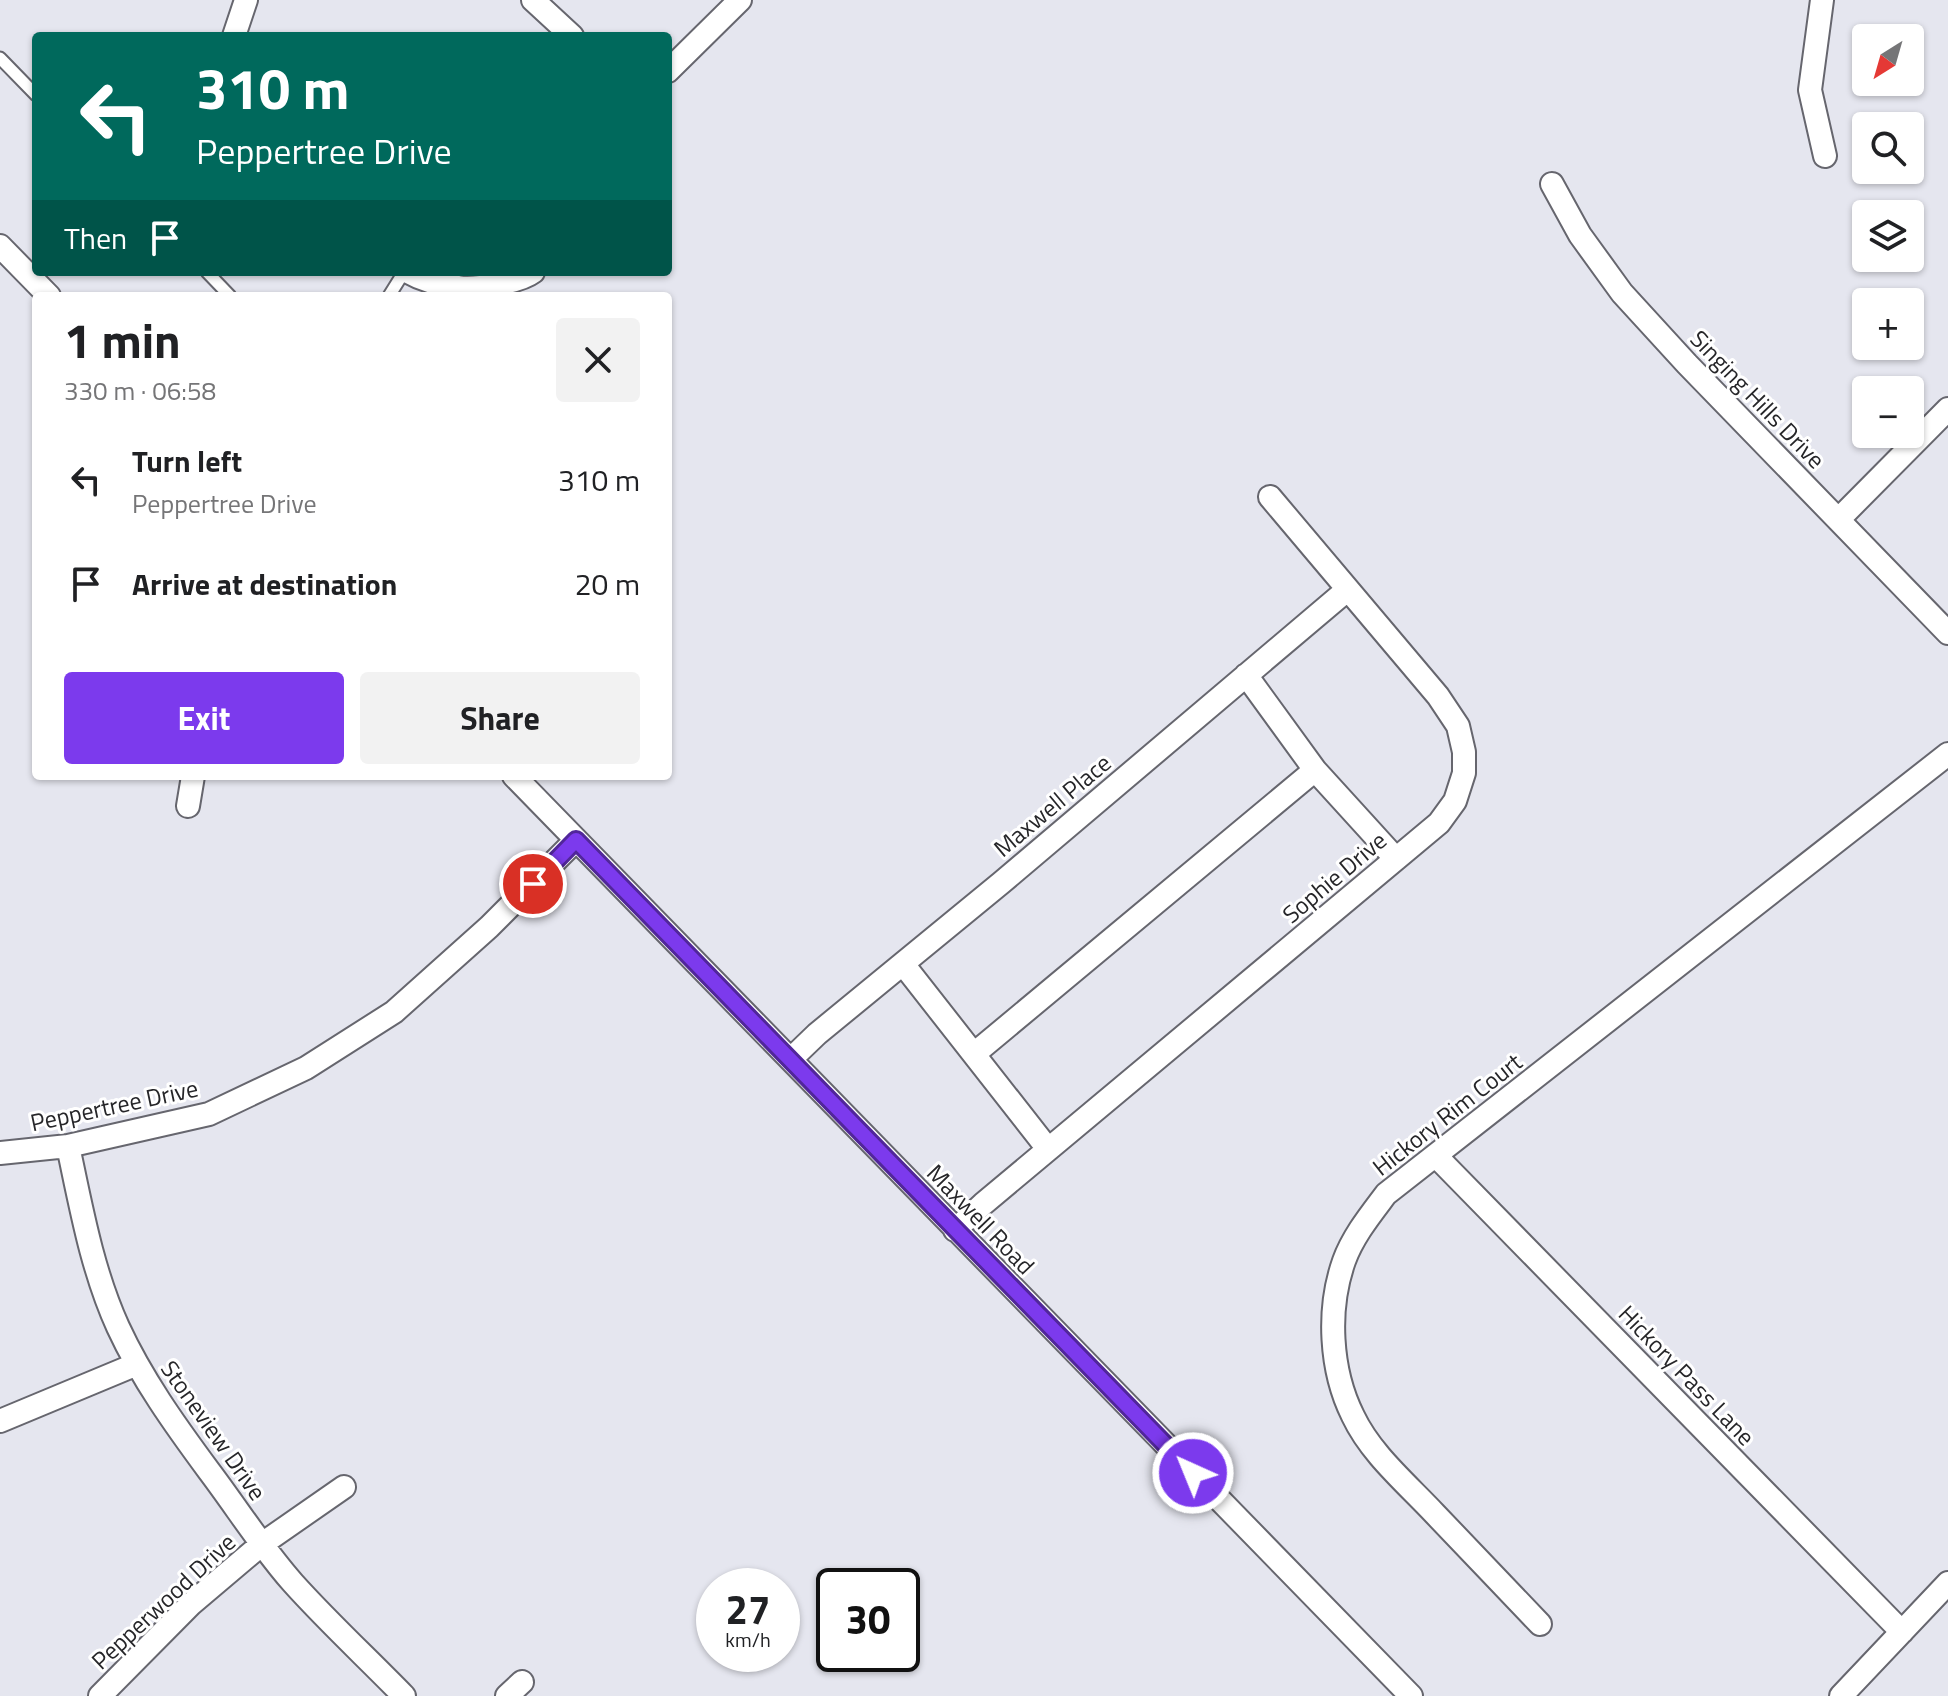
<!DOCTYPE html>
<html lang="en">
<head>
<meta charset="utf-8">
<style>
	:root { --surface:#fff; --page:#f2f2f2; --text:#202124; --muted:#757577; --accent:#7c3aed }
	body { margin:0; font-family:"Titillium Web",sans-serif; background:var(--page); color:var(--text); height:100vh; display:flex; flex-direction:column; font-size:30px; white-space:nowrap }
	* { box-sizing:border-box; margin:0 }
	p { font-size:26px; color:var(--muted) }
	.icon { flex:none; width:44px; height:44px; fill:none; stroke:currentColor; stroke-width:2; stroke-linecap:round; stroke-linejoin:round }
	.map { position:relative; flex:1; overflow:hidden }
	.sheet { position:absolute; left:32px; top:292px; width:640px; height:488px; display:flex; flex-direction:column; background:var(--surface); border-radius:8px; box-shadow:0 2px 6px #0004 }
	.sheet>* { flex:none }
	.hud { position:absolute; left:32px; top:32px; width:640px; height:244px; border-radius:8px; box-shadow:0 2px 6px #0004; background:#00695c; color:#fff; overflow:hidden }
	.needle { width:52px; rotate:217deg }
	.fabs { position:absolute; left:1852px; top:24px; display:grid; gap:16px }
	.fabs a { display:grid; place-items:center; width:72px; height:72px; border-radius:8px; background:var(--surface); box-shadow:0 2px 6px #0004; font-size:40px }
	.speed { position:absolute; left:696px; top:1568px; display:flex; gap:16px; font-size:40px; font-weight:700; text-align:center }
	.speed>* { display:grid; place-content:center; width:104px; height:104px; border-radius:50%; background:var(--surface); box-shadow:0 2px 6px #0004; line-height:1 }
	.speed small { font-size:20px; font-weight:400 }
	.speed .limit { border:4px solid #111; border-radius:12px; background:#fff; color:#111 }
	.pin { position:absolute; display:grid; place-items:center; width:68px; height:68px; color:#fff; margin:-34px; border:4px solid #fff; border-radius:50%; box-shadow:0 2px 8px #0007 }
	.me { position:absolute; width:88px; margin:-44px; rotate:316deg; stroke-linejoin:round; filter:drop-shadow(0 0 6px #0008) }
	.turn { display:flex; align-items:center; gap:28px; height:168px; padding:0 32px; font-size:36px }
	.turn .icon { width:104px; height:104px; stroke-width:2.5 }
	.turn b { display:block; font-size:56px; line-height:68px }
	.then { display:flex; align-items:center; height:76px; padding:0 32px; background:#0003; gap:16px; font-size:30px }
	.round { display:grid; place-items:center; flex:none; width:84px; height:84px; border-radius:8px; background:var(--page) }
	.summary { display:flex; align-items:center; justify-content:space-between; height:136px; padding:0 32px }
	h1 { font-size:48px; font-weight:700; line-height:60px }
	.action { display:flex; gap:16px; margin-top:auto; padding:16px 32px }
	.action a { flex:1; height:92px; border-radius:8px; background:var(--accent); color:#fff; font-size:32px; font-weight:700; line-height:92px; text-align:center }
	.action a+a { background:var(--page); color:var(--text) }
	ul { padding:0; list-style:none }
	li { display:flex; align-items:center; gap:24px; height:104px; padding:0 32px }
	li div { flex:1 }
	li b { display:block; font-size:30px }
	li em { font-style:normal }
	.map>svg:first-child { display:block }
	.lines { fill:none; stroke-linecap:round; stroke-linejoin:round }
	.lane-casing { stroke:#66666e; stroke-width:15 }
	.street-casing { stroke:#66666e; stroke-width:26 }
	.lane { stroke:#fff; stroke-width:11 }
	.street { stroke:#fff; stroke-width:22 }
	.route-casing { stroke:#51269a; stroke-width:20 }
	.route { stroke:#7c3aed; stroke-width:14 }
	.labels { text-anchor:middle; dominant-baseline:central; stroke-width:6; stroke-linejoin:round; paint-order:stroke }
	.street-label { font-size:24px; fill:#262629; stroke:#fff }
</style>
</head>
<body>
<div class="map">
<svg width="1948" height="1696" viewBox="0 0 1948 1696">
	<rect width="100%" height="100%" fill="#e5e6ef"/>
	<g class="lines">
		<defs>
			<path id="lane" d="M0 58 36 95
				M207 272 230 296
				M389 296 404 272"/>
			<path id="street" d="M533 0 572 36
				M1822 0 1810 90 1825 156
				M234 36 246 0
				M668 71 740 0
				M1552 184 1580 235 1622 293 1687 364 1948 633
				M0 246 49 296
				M408 272C422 280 441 285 458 287 474 290 520 282 533 272
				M1839 519 1948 409
				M1246 675 1315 770 1396 859
				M514 776 1411 1696
				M188 806 193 776
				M903 964 1048 1149
				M974 1054 1315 770
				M791 1059 817 1034 1001 883 1347 590
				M68 1146C81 1207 92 1270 118 1327 142 1379 175 1425 209 1471 237 1508 262 1548 293 1583 328 1622 367 1658 404 1696
				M0 1153 68 1146 209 1114 306 1068 394 1012 489 927 576 840
				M1436 1156 1902 1632
				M955 1230 983 1204 1439 823 1455 801 1464 773V752L1458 726 1438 696 1270 497
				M0 1421 137 1364
				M1540 1624C1505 1587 1470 1551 1435 1514 1406 1483 1371 1454 1353 1416 1330 1370 1327 1309 1344 1261 1353 1236 1371 1214 1386 1194L1948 754
				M100 1696 191 1604 262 1544 344 1487
				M507 1696 522 1682
				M1841 1696 1948 1583"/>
		</defs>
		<use href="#lane" class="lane-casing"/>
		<use href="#street" class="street-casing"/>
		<use href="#lane" class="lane"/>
		<use href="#street" class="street"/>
	</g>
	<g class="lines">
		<defs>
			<path id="route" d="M533 884 576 840 1193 1473"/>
		</defs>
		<use href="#route" class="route-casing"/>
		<use href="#route" class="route"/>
	</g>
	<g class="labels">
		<g class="street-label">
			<text transform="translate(1758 399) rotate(46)">Singing Hills Drive</text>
			<text transform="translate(1052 805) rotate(-40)">Maxwell Place</text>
			<text transform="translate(1334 877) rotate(-40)">Sophie Drive</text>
			<text transform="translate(114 1105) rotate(-12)">Peppertree Drive</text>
			<text transform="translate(1447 1114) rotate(-38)">Hickory Rim Court</text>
			<text transform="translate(981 1219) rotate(46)">Maxwell Road</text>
			<text transform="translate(1687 1375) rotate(46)">Hickory Pass Lane</text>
			<text transform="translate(214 1430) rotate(55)">Stoneview Drive</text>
			<text transform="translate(163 1601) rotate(-43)">Pepperwood Drive</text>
		</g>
	</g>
</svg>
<div class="fabs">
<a><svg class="needle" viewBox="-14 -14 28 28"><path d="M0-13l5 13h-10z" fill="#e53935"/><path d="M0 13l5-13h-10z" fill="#757577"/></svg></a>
<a><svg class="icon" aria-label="search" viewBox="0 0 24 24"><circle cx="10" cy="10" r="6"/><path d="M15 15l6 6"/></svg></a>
<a><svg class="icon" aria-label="layers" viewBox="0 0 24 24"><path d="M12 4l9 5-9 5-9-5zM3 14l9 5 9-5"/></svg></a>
<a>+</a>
<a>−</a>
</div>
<div class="speed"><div>27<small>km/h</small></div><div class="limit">30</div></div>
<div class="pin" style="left:533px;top:884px;background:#d93025"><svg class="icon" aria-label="arrive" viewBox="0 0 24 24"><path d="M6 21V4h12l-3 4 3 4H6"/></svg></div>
<svg class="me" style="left:1193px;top:1473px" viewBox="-20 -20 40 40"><circle r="17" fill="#7c3aed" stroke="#fff" stroke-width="3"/><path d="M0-11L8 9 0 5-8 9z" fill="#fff"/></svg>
<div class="hud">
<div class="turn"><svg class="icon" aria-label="left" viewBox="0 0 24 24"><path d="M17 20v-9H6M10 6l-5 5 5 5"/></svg><div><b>310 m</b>Peppertree Drive</div></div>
<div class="then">Then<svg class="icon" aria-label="arrive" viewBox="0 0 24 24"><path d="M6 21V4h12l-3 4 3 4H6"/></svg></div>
</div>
<section class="sheet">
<div class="summary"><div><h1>1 min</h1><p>330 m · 06:58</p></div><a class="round"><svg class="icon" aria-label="close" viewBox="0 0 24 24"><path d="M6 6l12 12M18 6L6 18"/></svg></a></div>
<ul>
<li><svg class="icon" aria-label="left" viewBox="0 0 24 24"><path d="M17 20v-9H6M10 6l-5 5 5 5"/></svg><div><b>Turn left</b><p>Peppertree Drive</p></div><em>310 m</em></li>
<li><svg class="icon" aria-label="arrive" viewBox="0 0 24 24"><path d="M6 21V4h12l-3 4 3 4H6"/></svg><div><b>Arrive at destination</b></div><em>20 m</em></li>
</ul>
<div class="action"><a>Exit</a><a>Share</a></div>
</section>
</div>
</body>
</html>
